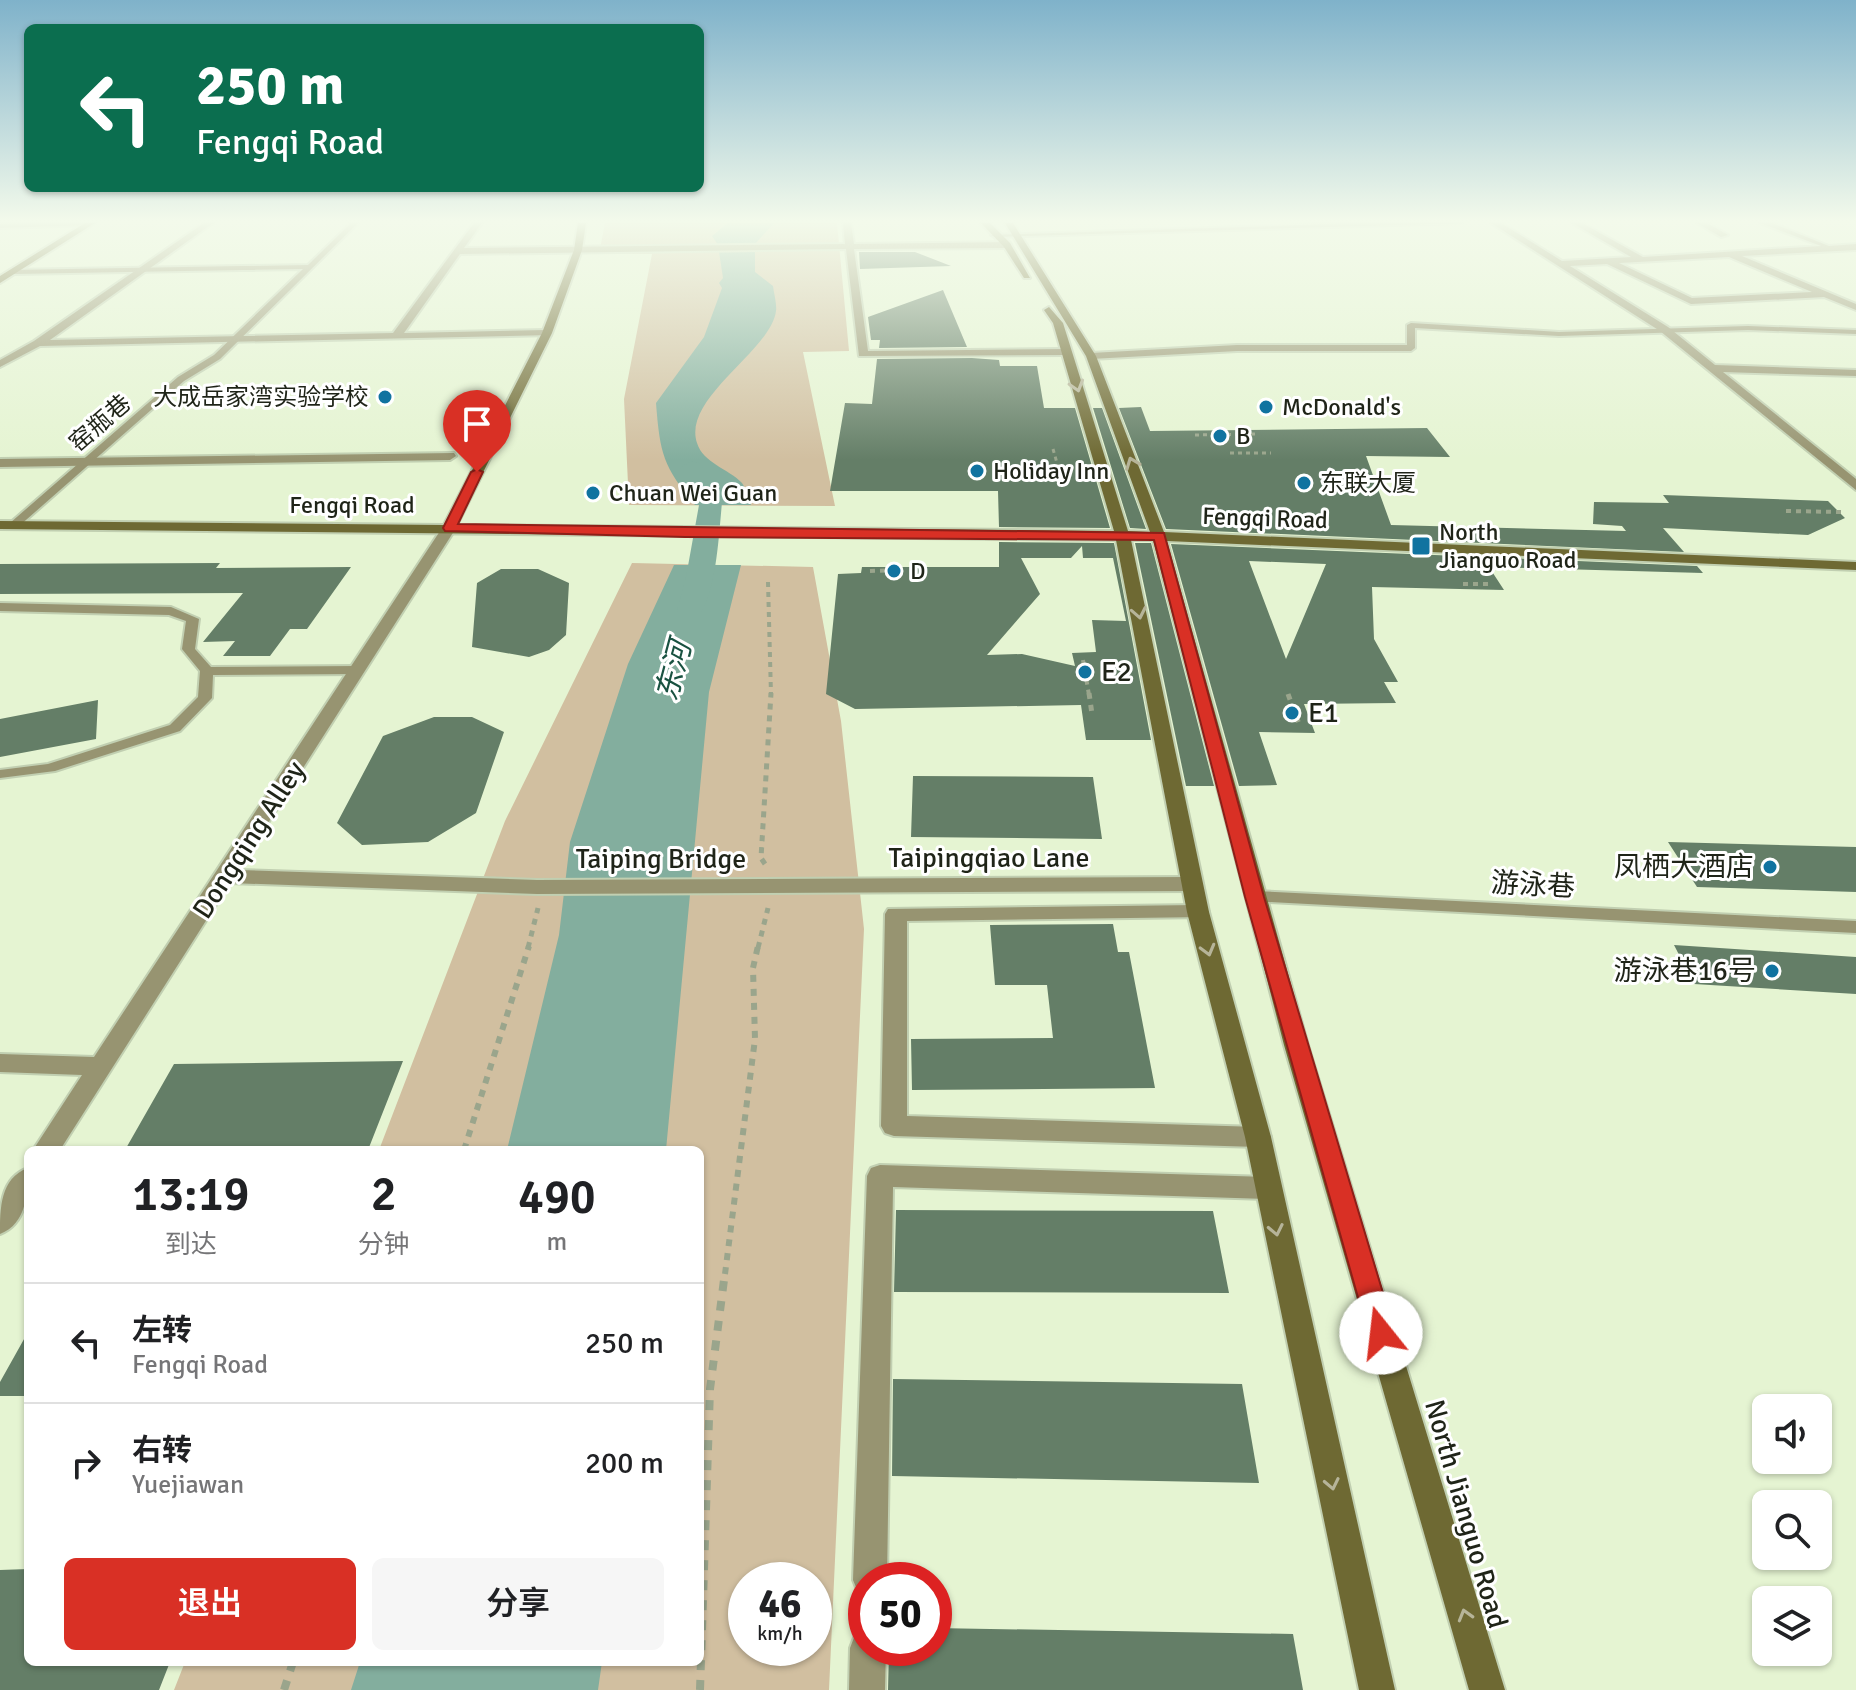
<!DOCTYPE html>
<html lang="zh">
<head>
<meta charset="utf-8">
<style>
	:root { --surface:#fff; --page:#f6f6f6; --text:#202124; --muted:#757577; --line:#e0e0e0; --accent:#d93025 }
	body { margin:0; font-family:Signika,"Noto Sans SC",sans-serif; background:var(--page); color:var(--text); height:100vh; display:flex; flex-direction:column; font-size:30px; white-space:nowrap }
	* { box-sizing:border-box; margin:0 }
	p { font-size:26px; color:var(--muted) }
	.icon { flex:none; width:44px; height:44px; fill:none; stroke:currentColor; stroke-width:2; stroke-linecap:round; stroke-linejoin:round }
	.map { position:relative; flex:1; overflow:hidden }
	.details { position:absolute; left:24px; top:1146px; width:680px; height:520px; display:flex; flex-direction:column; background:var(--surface); border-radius:12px; box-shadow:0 2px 6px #0004 }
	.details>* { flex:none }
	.hud { position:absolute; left:24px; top:24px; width:680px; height:168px; border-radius:12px; box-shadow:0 2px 6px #0004; background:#0b6e4f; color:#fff; overflow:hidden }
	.tools { position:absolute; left:1752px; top:1394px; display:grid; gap:16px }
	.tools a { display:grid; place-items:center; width:80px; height:80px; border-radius:12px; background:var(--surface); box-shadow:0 2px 6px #0004; font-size:40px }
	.speed { position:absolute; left:728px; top:1562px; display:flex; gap:16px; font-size:40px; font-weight:700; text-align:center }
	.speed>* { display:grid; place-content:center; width:104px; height:104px; border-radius:50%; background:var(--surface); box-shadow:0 2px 6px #0004; line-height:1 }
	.speed small { font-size:20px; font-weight:400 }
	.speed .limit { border:12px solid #d22; background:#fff; color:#111 }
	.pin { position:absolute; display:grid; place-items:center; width:68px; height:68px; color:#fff; margin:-82px -34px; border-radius:50% 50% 50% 0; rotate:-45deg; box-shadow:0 0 8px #0007 }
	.pin .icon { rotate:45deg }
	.me { position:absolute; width:88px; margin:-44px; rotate:344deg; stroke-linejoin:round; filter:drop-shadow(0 0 6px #0008) }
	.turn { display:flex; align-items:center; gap:28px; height:168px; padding:0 40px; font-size:36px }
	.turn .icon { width:104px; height:104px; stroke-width:2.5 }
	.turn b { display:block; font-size:56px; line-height:68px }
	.eta { display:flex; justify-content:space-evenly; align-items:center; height:136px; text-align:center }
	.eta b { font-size:48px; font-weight:600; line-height:56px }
	.primary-button { display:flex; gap:16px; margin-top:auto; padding:16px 40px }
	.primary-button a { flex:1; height:92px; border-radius:12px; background:var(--accent); color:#fff; font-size:32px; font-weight:600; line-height:92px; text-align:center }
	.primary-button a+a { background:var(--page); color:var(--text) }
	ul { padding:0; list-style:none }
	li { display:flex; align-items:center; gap:24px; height:120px; padding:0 40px; border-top:2px solid var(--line) }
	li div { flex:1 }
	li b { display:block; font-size:30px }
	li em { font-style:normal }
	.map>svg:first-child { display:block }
	.green { fill:#d1bfa0; fill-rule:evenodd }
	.water { fill:#83ae9e }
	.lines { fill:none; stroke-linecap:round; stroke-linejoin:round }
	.canal { fill:#83ae9e; fill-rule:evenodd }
	.building { fill:#647e67; fill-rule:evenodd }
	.lane-casing { stroke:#c1cfb1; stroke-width:4 }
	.street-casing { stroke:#c1cfb1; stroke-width:4 }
	.secondary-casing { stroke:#c1cfb1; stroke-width:4 }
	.path-far4 { stroke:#9aa58c; stroke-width:3; stroke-dasharray:4 4; stroke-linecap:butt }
	.path-far3 { stroke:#9aa58c; stroke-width:4; stroke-dasharray:5 5; stroke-linecap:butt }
	.path-far2 { stroke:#9aa58c; stroke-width:5; stroke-dasharray:6 6; stroke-linecap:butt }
	.path-far1 { stroke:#9aa58c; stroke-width:6; stroke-dasharray:7 7; stroke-linecap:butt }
	.path { stroke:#9aa58c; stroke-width:8; stroke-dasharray:10 10; stroke-linecap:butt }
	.lane { fill:#979471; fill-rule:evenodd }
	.street { fill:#979471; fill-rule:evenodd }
	.secondary { fill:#6e6933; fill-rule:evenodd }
	.oneway { stroke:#b6b499 }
	.route { fill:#d93025; stroke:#8d1f18; stroke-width:2 }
	.poi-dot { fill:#1073a0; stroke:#fff; stroke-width:3 }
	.labels { text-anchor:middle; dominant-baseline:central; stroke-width:6; stroke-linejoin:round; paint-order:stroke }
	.far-poi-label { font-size:24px; fill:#1f2418; stroke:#fff; text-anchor:start }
	.far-street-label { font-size:24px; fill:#1f2418; stroke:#fff }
	.poi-label { font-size:28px; fill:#1f2418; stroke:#fff; text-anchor:start }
	.street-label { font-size:28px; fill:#1f2418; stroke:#fff }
	.water-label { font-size:30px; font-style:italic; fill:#195241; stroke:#fff }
</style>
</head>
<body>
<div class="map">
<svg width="1856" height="1690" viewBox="0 0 1856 1690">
	<rect width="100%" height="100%" fill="#e5f4d2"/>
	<path class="green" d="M605 223H837L849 351 803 352 835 506 629 505 624 399 652 254H599Z
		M632 563 813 567 841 721 864 929 829 1690H174L185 1662H700V1150H379L505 821ZM746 1580H814V1648H746Z"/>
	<path class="water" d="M728 223H774L755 244V272L773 286C774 294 777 304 776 311 771 351 682 398 697 443 703 463 729 469 742 483 746 488 748 499 751 505H695C663 466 660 454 656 403L704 337 722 288 719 283 723 278 718 245 712 236Z
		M674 565H741L709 692 666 1150H507L559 935 570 842 628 664Z
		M360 1662H602L598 1690H351Z"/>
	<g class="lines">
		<path class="canal" d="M691 461 699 463 723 493C719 526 718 589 699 616H681L677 610 686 577 701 494 680 468Z"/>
	</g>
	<path class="building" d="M859 252H915L951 266 860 269Z
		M943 290 967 347 879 348 880 340H871L868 317Z
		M972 358 999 360 1000 366H1037L1044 408H1075L1110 528 999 527 998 491H830L845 403 872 404 877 359Z
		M1141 407 1150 431 1427 428 1450 457 1366 456 1391 525 1626 531 1622 526 1593 524 1594 502 1669 503 1663 495 1828 501 1845 518 1808 535 1663 528 1684 552 1166 529 1119 408Z
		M1093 408H1102L1146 529 1130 528Z
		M999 542 1114 543 1151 740H1086L1081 705 855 709 826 694 838 574 861 573 862 567H999ZM1082 546 1083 558H1113L1126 621 1092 620 1096 652 1072 653 1075 666 1022 654 987 655 1040 594 1021 558H1071Z
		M1135 543H1151L1214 786H1186Z
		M1171 544 1697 566 1703 573 1489 567 1504 590 1372 587 1374 639 1398 682H1384L1396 703 1304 704 1315 733 1259 732 1277 785 1239 786ZM1249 561 1326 564 1286 659Z
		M220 563 216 568 351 567 307 629H290L270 656H223L235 641 203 642 243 593 0 594V564Z
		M501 569H538L569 583 566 635 549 650 529 657 472 647 477 583Z
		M98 700 96 739 0 757V719Z
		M434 717H472L504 732 476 813 428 842 362 845 337 823 383 736Z
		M913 776 1093 777 1102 839 911 837Z
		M1668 842 1856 847V892L1697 887Z
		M1113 924 1118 952H1129L1155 1088 912 1090 911 1039 1053 1038 1047 985H995L990 925Z
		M1674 945 1856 957V994L1694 984Z
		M403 1061 368 1150H125L174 1064Z
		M896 1210 1213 1211 1229 1293 894 1292Z
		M28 1332V1396H0V1382Z
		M893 1379 1242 1384 1259 1483 892 1476Z
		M28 1569V1662H170L159 1690H0V1570Z
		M934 1628 1293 1634 1303 1690H888L889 1648H934Z"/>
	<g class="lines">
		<defs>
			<path id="lane" d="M351 223H358L220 359 184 381 18 527H10V523L178 377 214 355 303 269 13 274 10 270 308 265Z
				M1411 323 1559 332 1748 326 1856 330V334L1748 330 1559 336 1415 328V348L1411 351H1237L1091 359 1087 356 1091 353 1237 345H1407V325Z
				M0 603 171 607 199 619 195 649 211 667 358 666 365 670 358 674 213 675 212 698 180 731 55 771 0 778V770L48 764 170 725 198 697 200 671 182 649 186 621 169 615 0 611Z
				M1255 891 1856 921V933L1249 901 1247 897Z"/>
			<path id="street" d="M93 223 89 225 0 228V224Z
				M204 223H213L50 340 393 333 474 223H482L464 248 845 244 843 223H851L854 244 1007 242 1011 245 1007 248 854 249 868 351 1066 349 1071 352 1066 355 859 356 846 249 460 254 404 333 547 330 551 331V335L40 346 0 367V360L34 341Z
				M1361 223H1462L995 237 991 235Z
				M1491 223H1501L1562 261 1631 257 1572 223H1582L1643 257 1821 246 1760 223H1772L1829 246 1856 244V250L1742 256 1856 304V310L1824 297 1691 304 1607 264 1570 266 1668 327 1715 365 1856 370V376L1723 372 1856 479V490L1660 331ZM1729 257 1812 292 1692 298 1619 263Z
				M1697 223H1707L1728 235 1721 237Z
				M454 453 456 456 450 460 0 467V459Z
				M449 524 456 528 238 870 537 880 1193 877 1203 884 1193 891 537 894 230 883 60 1150H33L82 1075 0 1072V1054L94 1057 442 528Z
				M1198 905 1206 907 1209 912 1206 917 907 921V1116L1258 1127 1267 1130 1271 1137 1267 1144 1258 1147 894 1136 885 1133 881 1126 885 914 888 909Z
				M880 1165 1267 1177 1276 1180 1280 1188 1276 1196 1267 1199 893 1187 887 1580H866V1595L858 1592 853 1580 867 1176 871 1168Z
				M28 1168C28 1192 27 1224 0 1234 0 1209 0 1178 28 1168Z
				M866 1631V1648H886L885 1690H849L850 1648 855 1635Z"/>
			<path id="secondary" d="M85 223H95L0 283V276Z
				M578 223H586L582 250 552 333 457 525 1114 531 1053 323 1044 310 1049 307 1063 323 1128 531 1150 532 1086 356 1005 223H1013L1096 356 1164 532 1856 562V570L1167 541 1308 1045 1505 1690H1469L1284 1045 1153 540H1131L1209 912 1271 1137 1395 1690H1359L1245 1137 1187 912 1116 540 0 529V521L444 525 542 333 574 250Z
				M981 223H990L1010 243 1030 278H1024L1004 247Z"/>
		</defs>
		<use href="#lane" class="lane-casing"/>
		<use href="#street" class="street-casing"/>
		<use href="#secondary" class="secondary-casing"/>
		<path class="path-far4" d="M1195 435 1256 434
			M1053 449 1059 470
			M1230 453H1271"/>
		<path class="path-far3" d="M1786 511 1841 512
			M870 571 903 570
			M768 582 771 695
			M1463 584H1491
			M1083 660 1089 695"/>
		<path class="path-far2" d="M1089 693 1092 714
			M1288 694 1300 727
			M765 864 761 858 771 693
			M528 948 538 908
			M758 948 768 908"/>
		<path class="path-far1" d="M464 1150 529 946
			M725 1274 755 1039 753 968 758 946"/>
		<path class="path" d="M284 1690 293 1662
			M700 1690 710 1389 725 1272"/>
		<use href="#lane" class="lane"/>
		<use href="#street" class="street"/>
		<use href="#secondary" class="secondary"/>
	</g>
	<defs><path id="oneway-chevron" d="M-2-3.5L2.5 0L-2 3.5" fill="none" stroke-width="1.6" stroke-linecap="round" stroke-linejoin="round" transform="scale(2)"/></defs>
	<g class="oneway">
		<use href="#oneway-chevron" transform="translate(1077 386) rotate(73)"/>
		<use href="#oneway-chevron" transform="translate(1132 463) rotate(-111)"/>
		<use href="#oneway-chevron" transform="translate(1139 613) rotate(79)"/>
		<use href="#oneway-chevron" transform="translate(1208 950) rotate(75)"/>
		<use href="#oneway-chevron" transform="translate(1276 1230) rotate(78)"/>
		<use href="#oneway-chevron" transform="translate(1332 1484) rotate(78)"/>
		<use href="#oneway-chevron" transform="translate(1465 1615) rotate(-106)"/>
	</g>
	<linearGradient id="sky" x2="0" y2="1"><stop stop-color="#7fb2ca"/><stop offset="0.48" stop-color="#f3faeb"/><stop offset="1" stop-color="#f3faeb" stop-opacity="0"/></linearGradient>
	<rect width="1856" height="460" fill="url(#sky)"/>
	<path class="route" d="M477 469 483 472 458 524 1164 533 1264 897 1395 1333 1391 1342 1381 1345 1372 1342 1368 1333 1245 897 1154 540 685 537 445 531 443 528 471 472Z"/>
	<g class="poi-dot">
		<circle cx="385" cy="397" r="8"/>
		<circle cx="1266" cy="407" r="8"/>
		<circle cx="1220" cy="436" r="8"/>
		<circle cx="977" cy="471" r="8"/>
		<circle cx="1304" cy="483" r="8"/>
		<circle cx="593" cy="493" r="8"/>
		<rect x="1411" y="536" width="20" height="20" rx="4"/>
		<circle cx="894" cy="571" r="8"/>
		<circle cx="1085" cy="672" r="8"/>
		<circle cx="1292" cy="713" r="8"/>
		<circle cx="1770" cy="867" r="8"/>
		<circle cx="1772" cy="971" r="8"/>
	</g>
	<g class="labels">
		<g class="far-poi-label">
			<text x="369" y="397" text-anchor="end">大成岳家湾实验学校</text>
			<text x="1282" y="407">McDonald's</text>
			<text x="1236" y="436">B</text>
			<text x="993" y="471">Holiday Inn</text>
			<text x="1320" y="483">东联大厦</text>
			<text x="609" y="493">Chuan Wei Guan</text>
			<text x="1439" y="532">North<tspan x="1439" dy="28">Jianguo Road</tspan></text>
			<text x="910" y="571">D</text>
		</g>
		<g class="far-street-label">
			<text transform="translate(100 423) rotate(-41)">窑瓶巷</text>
			<text x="352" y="505">Fengqi Road</text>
			<text transform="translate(1265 518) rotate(2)">Fengqi Road</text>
		</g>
		<g class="poi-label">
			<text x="1101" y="672">E2</text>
			<text x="1308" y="713">E1</text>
			<text x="1754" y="867" text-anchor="end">凤栖大酒店</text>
			<text x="1756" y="971" text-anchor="end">游泳巷16号</text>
		</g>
		<g class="street-label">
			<text transform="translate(249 840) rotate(-57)">Dongqing Alley</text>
			<text x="989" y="858">Taipingqiao Lane</text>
			<text x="661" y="859">Taiping Bridge</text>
			<text transform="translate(1533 885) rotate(3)">游泳巷</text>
			<text transform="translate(1466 1514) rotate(74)">North Jianguo Road</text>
		</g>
		<g class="water-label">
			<text transform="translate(674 671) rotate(-75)">东河</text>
		</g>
	</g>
</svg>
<div class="tools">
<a><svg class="icon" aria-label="sound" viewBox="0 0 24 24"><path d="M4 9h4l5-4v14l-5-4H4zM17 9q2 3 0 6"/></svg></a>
<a><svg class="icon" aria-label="search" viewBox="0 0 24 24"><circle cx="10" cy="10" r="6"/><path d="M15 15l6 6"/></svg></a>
<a><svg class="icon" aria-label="layers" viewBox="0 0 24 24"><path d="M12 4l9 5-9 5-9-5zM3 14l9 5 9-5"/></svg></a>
</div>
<div class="speed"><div>46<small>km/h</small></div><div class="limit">50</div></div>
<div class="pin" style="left:477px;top:472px;background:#d93025"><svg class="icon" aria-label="arrive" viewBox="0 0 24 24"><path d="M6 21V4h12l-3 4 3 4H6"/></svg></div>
<svg class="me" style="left:1381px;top:1333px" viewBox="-20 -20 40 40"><circle r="19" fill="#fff"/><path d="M0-13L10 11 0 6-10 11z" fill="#d93025"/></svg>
<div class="hud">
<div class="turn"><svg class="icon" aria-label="left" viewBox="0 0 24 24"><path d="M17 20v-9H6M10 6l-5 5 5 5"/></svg><div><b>250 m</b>Fengqi Road</div></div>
</div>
<section class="details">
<div class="eta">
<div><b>13:19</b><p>到达</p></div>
<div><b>2</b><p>分钟</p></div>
<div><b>490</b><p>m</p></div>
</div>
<ul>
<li><svg class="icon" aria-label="left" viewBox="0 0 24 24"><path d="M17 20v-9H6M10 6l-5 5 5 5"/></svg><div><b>左转</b><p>Fengqi Road</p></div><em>250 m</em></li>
<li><svg class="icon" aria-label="right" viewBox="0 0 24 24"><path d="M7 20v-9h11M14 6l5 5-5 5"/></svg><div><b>右转</b><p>Yuejiawan</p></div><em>200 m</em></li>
</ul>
<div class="primary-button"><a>退出</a><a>分享</a></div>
</section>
</div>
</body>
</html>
